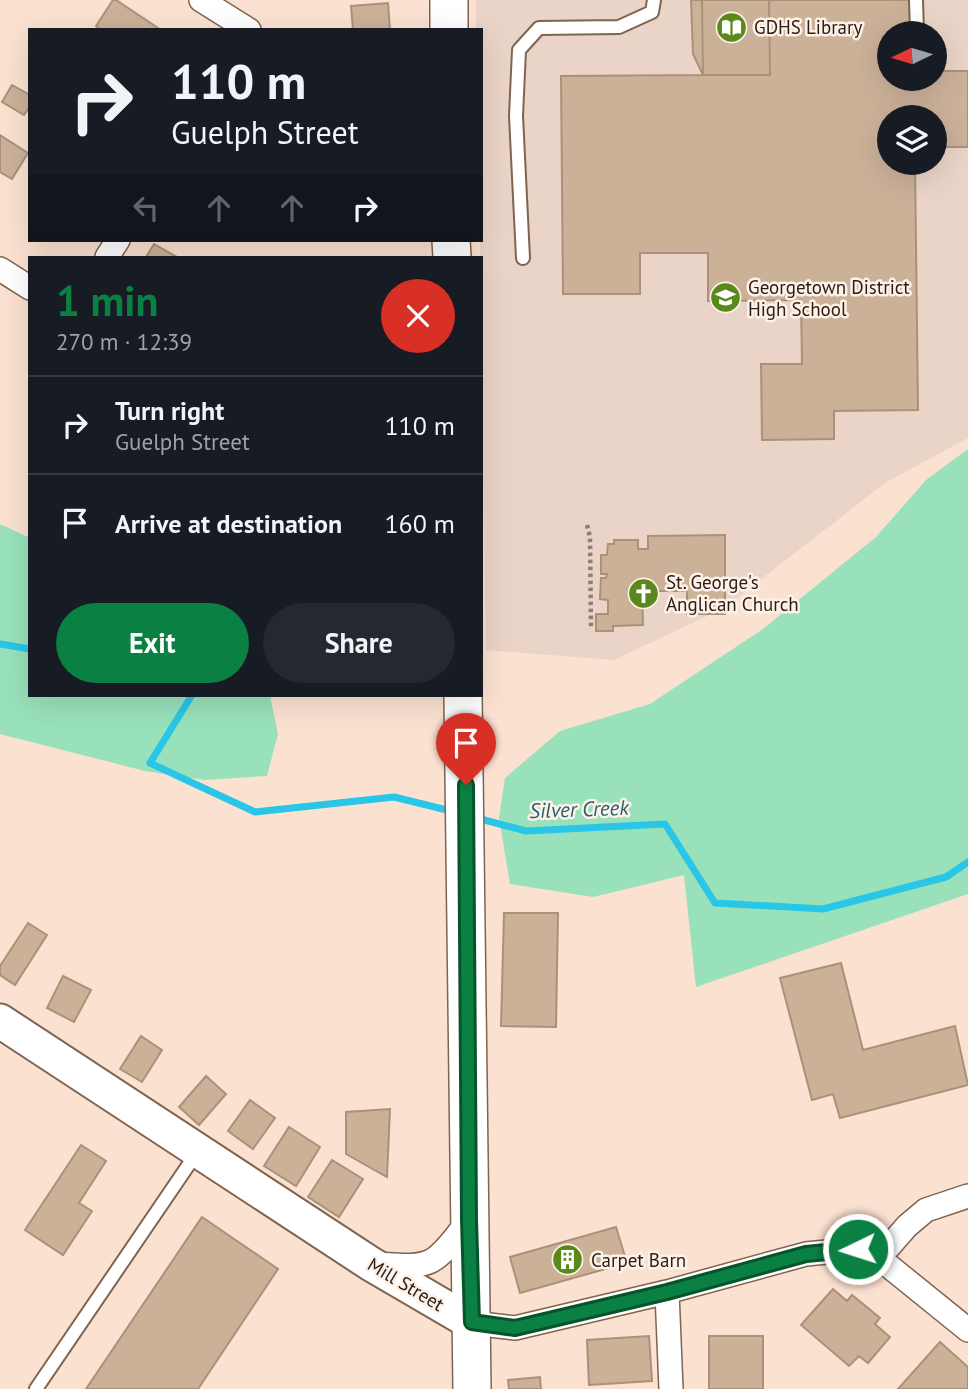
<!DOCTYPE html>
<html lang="en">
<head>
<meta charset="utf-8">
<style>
	:root { --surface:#171b24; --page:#242831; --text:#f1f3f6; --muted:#9ea1a6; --line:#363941; --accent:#0b8043 }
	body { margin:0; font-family:"PT Sans",sans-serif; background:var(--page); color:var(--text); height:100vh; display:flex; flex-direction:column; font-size:26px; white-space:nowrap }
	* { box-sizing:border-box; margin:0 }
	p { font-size:23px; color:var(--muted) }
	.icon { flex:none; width:38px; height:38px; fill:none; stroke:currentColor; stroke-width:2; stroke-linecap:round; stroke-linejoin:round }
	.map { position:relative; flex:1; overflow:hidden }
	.side { position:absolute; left:28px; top:256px; width:455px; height:441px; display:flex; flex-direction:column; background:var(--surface); border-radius:0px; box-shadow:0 7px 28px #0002 }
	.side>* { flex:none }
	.top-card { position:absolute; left:28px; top:28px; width:455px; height:214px; border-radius:0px; box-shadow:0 7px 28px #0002; background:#171b24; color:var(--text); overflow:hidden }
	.needle { width:46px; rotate:265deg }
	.tools { position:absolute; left:877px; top:21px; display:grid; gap:14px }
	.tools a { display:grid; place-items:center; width:70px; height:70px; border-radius:50%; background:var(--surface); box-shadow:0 7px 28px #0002; font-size:35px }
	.pin { position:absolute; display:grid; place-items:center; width:60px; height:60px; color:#fff; margin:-72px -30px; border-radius:50% 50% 50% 0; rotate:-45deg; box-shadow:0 0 7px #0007 }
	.pin .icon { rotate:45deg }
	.me { position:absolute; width:77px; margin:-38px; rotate:266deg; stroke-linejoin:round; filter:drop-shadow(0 0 5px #0008) }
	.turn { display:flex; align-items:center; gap:24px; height:147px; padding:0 28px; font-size:32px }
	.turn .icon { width:91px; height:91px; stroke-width:2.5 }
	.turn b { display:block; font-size:49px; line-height:60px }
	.lanes { display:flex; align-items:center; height:66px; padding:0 28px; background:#0003; justify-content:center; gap:35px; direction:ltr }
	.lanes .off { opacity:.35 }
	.round { display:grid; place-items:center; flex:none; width:74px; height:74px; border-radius:37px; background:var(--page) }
	.headline { display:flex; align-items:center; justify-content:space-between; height:119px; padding:0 28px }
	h1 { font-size:42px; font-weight:600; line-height:52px; color:var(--accent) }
	.primary-button { display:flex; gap:14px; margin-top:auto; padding:14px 28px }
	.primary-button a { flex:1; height:80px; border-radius:42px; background:var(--accent); color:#fff; font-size:28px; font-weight:600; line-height:80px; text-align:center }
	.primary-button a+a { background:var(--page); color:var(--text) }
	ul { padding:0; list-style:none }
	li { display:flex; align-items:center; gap:21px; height:98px; padding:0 28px; border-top:2px solid var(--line) }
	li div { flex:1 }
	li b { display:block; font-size:26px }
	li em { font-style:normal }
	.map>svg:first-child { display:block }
	.education { fill:#ead4c7; fill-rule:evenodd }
	.green { fill:#98e1bb }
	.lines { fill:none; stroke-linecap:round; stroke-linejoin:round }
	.stream { stroke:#2ac6e7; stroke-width:7 }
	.building { fill:#ccb199; stroke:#ab9179; stroke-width:2 }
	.lane-casing { stroke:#7f6450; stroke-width:16 }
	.street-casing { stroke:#7f6450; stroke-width:26 }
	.secondary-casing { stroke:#7f6450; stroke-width:37 }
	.primary-casing { stroke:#7f6450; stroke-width:40 }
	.path { stroke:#917f72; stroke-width:4.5; stroke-dasharray:3.5 3.5; stroke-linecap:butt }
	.lane { stroke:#fff; stroke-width:12 }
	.street { stroke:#fff; stroke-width:23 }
	.secondary { stroke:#fff; stroke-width:33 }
	.primary { stroke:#fff; stroke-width:37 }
	.route-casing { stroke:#07532c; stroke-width:18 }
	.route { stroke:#0b8043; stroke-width:12 }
	.labels { text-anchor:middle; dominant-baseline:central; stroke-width:5; stroke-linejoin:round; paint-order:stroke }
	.poi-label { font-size:19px; fill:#291e16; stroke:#fef1e8; text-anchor:start }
	.street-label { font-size:19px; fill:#291e16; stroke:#fef1e8 }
	.water-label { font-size:21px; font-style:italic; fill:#26606e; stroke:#fef1e8 }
</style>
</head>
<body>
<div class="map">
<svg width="968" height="1389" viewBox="0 0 968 1389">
	<rect width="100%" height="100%" fill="#fbe1d0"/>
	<path class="education" d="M476 0H968V438L885 483 724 608 614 660 486 650 480 240 481 30H476ZM889 33H934V79H889ZM889 117H934V163H889Z"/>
	<path class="green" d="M968 449V894L696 987 684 875 593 897 510 884 499 818 505 778 560 731 650 704 763 629 876 537 926 480Z
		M0 524 30 538V695H270L278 734 267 776 205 780 145 771 0 734Z"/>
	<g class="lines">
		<path class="stream" d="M0 644 30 649
			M192 695 150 763 255 812 394 797 455 812
			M477 818 526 831 665 824 715 903 823 909 946 877 968 862"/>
	</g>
	<path class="building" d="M113 0H116L161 30H101L96 26Z
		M691 0H769L770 75H703L693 54Z
		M702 0H910L912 33H889V79H934V71H968V147H934V117H889V163H915L918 410 834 411V439L762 440 761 364H802L801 300 708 301V253H640V294H563L561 76 703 75Z
		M388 3 390 30H353L351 6Z
		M12 85 30 95V106L24 115 2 102Z
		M0 135 28 153 12 179 0 172Z
		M154 244 177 257H146Z
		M725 535V614H687V591H642L643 625 613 626V631H596V614H608V600L600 599 601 578H606L607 574H601V555H607L608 544H614V540H638V549H648V536Z
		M504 913H558L556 1027 501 1026Z
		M28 923 47 935 15 985 0 975V966Z
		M841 963 863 1050 955 1026 968 1085 840 1118 833 1094 812 1100 780 978Z
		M63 976 91 990 74 1022 47 1008Z
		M141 1036 162 1050 142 1082 120 1069Z
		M206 1076 226 1094 199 1125 179 1107Z
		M250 1100 275 1118 253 1149 228 1131Z
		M390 1109 387 1177 346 1154V1112Z
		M289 1127 320 1147 296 1186 264 1166Z
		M81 1145 106 1161 79 1203 92 1211 63 1255 25 1230Z
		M332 1160 363 1179 339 1217 308 1197Z
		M202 1217 278 1269 198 1389H86Z
		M616 1227 627 1263 520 1293 510 1257Z
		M833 1289 847 1301 852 1295 880 1318 875 1324 890 1337 868 1363 859 1356 849 1366 801 1325Z
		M649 1336 652 1381 589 1385 587 1340Z
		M709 1336H763V1389H709Z
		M940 1342 968 1367V1389H898Z
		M540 1377 541 1389H509L508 1380Z"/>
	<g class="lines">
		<defs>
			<path id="lane" d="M916 0 917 33
				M523 258 516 116 519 50 539 28 619 27 652 12 654 0
				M36 1389 198 1151"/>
			<path id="street" d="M201 0 249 30
				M107 257 118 240
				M0 269 30 288
				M879 1258 907 1226 926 1210 968 1196
				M375 1264C391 1264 415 1269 431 1261 446 1253 458 1233 469 1220
				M667 1292 671 1389
				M472 1323 515 1328 667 1292 806 1254 858 1249 874 1254 968 1330"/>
			<path id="secondary" d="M0 1021 371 1264 472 1323"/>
			<path id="primary" d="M449 30V0
				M451 240 452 257
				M463 695 472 1389"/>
		</defs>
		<use href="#lane" class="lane-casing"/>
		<use href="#street" class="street-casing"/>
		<use href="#secondary" class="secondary-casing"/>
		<use href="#primary" class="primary-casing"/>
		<path class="path" d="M587 525 590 537 591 627"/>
		<use href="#lane" class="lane"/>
		<use href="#street" class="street"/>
		<use href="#secondary" class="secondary"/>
		<use href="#primary" class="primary"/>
	</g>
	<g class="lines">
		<defs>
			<path id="route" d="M466 785 469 1220 472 1322 515 1328 667 1292 806 1254 858 1249"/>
		</defs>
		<use href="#route" class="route-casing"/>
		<use href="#route" class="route"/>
	</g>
	<defs>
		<symbol id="library-disc" viewBox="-11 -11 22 22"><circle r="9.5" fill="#5a881a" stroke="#fef1e8"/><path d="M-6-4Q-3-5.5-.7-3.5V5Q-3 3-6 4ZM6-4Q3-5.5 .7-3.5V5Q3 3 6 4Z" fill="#fff"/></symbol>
		<symbol id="school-disc" viewBox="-11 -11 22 22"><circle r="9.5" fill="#5a881a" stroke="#fef1e8"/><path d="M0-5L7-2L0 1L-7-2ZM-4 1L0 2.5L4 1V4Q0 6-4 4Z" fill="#fff"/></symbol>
		<symbol id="church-disc" viewBox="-11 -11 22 22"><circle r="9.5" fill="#5a881a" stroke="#fef1e8"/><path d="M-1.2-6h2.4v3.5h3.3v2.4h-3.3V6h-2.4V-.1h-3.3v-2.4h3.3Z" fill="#fff"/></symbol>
		<symbol id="building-disc" viewBox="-11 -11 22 22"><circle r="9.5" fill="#5a881a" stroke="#fef1e8"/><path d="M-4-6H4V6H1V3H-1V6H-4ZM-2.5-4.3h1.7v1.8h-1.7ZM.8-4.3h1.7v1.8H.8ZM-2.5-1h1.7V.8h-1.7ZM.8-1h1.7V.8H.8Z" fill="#fff"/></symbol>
	</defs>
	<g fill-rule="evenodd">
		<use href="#library-disc" x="714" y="10" width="35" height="35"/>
		<use href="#school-disc" x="708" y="280" width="35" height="35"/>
		<use href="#church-disc" x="626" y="576" width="35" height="35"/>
		<use href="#building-disc" x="550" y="1242" width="35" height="35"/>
	</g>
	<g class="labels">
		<g class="poi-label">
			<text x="754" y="27">GDHS Library</text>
			<text x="748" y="287">Georgetown District<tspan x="748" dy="22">High School</tspan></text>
			<text x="666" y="582">St. George's<tspan x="666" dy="22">Anglican Church</tspan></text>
			<text x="591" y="1260">Carpet Barn</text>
		</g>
		<g class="street-label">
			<text transform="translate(406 1284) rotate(31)">Mill Street</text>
		</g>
		<g class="water-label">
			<text transform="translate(579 809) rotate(-2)">Silver Creek</text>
		</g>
	</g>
</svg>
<div class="tools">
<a><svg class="needle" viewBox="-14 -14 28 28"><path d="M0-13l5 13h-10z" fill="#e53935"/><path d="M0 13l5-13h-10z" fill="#9ea1a6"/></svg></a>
<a><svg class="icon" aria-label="layers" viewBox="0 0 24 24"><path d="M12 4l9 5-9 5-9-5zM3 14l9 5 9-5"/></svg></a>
</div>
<div class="pin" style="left:466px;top:785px;background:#d93025"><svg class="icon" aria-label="arrive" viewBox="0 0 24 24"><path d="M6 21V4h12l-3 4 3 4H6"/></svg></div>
<svg class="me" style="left:858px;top:1249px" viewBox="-20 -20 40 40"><circle r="17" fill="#0b8043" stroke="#fff" stroke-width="3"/><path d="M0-11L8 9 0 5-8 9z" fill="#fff"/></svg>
<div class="top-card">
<div class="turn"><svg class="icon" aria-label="right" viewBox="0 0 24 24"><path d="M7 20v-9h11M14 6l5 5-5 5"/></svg><div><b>110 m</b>Guelph Street</div></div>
<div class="lanes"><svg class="icon off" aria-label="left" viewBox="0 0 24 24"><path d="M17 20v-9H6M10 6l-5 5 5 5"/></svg><svg class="icon off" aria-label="ahead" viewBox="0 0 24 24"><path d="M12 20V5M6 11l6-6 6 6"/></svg><svg class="icon off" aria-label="ahead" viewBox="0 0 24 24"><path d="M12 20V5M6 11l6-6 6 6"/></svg><svg class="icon" aria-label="right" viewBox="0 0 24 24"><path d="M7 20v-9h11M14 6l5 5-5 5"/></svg></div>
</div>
<section class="side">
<div class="headline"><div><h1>1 min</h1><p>270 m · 12:39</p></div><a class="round" style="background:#d93025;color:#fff"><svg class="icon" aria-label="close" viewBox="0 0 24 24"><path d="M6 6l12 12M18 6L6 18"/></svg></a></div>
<ul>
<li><svg class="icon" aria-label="right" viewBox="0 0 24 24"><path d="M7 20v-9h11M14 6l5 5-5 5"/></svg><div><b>Turn right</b><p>Guelph Street</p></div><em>110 m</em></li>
<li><svg class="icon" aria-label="arrive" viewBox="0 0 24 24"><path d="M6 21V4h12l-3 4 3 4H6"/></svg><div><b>Arrive at destination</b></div><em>160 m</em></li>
</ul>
<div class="primary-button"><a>Exit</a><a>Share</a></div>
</section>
</div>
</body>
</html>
